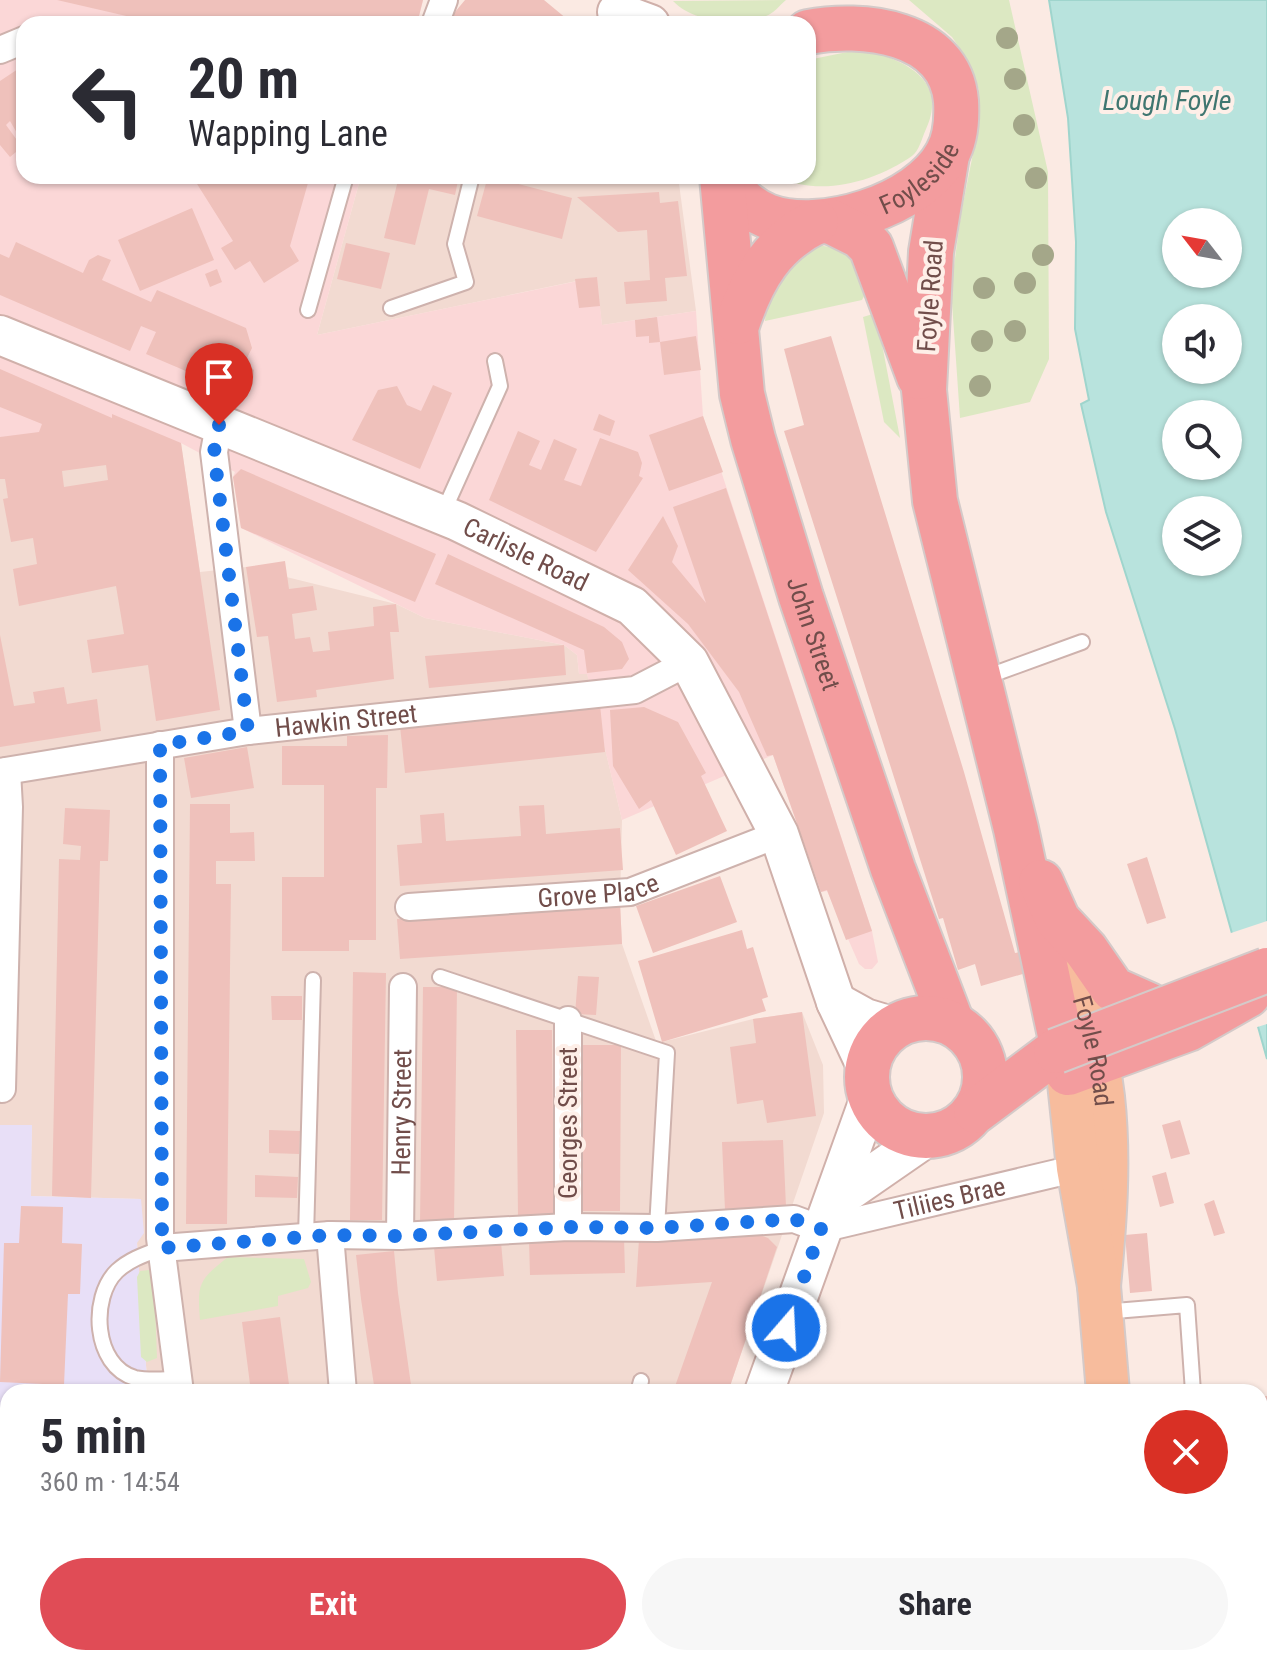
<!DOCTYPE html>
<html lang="en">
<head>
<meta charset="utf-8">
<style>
	:root { --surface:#fff; --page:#f7f7f7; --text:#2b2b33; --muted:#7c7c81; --accent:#e04c56 }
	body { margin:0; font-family:"Roboto Condensed",sans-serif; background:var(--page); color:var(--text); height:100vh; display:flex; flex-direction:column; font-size:30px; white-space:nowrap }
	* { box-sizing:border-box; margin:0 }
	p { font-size:26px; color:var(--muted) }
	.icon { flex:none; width:44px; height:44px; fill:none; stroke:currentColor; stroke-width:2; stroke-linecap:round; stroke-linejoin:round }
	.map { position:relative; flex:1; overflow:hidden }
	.sheet { position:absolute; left:0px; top:1384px; width:1268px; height:282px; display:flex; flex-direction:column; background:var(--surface); border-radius:24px 24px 0 0; box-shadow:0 2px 6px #0004 }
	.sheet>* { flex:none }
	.hud { position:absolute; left:16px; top:16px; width:800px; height:168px; border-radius:24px; box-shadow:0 2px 6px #0004; background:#fff; color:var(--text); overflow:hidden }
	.needle { width:52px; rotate:301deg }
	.tools { position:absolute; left:1162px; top:208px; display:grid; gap:16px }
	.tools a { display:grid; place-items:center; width:80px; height:80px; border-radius:50%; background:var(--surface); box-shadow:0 2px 6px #0004; font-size:40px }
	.pin { position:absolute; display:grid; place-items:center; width:68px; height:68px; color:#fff; margin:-82px -34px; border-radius:50% 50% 50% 0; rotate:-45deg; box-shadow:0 0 8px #0007 }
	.pin .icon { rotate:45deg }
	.me { position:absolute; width:88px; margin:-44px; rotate:19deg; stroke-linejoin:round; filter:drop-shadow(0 0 6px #0008) }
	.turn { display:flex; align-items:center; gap:28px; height:168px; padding:0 40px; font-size:36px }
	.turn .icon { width:104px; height:104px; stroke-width:2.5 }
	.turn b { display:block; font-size:56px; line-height:68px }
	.round { display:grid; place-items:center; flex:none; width:84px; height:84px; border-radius:42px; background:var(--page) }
	.head { display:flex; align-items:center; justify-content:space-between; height:136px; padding:0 40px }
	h1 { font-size:48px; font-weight:700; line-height:60px }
	.cta { display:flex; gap:16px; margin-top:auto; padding:16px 40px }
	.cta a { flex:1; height:92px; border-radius:48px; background:var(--accent); color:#fff; font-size:32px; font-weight:700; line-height:92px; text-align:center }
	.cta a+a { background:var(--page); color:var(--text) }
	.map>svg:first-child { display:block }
	.residential { fill:#f2dad1 }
	.commercial { fill:#fbd7d7 }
	.education { fill:#e8dff7 }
	.green { fill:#dce8c2 }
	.water { fill:#b8e3dd; stroke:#9fd5cd; stroke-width:2; fill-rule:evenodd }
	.pier { fill:#fbeae3 }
	.building { fill:#efc1bb; fill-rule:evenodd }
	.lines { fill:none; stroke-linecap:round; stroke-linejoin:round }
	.lane-casing { stroke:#ceb2ad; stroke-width:18 }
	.street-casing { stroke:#ceb2ad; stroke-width:30 }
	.secondary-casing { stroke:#d0b0aa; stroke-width:42 }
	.primary-casing { stroke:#d4cac9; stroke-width:46 }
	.highway-casing { stroke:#d4cac9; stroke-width:48 }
	.lane { stroke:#fff; stroke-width:14 }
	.street { stroke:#fff; stroke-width:26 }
	.secondary { stroke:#fff; stroke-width:38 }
	.primary { stroke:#f7bc9d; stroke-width:42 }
	.highway { stroke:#f39c9e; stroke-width:44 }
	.highway-bridge-casing { stroke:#d4cac9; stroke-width:48; stroke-linecap:butt }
	.highway-bridge { stroke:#f39c9e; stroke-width:44 }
	.tree { fill:#a4a789 }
	.route { stroke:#1a73e8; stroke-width:14; stroke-dasharray:0 25.2 }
	.labels { text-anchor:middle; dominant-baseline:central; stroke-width:8; stroke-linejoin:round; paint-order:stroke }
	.street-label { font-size:26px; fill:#714d4a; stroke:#feefe8 }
	.water-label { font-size:28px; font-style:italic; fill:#3f7670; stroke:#feefe8 }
</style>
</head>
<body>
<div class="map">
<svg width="1267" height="1665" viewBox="0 0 1267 1665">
	<rect width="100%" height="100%" fill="#fbeae3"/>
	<path class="residential" d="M361 176H678L696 311 602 325 596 277 317 335Z
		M181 443 200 572 246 567 396 604 425 618 564 645 577 655 579 674 587 673 622 820 620 903 622 944 656 1041 662 1042 753 1019 802 1012 823 1065 824 1113 728 1392H148L137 1242 141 1199 30 1196 32 1126 0 1125V467Z
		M8 1476V1658H636L635 1662 644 1665H0V1484Z"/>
	<path class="commercial" d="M0 0H423L417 24H24V176H361L317 335 597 277 602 325 696 311 703 416 872 931 878 962 872 969H865L859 964 827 891 821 892 773 755 622 820 587 674H579L577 655 564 645 425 618 241 528 233 477 235 472 181 443 0 467Z"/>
	<path class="education" d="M0 1125H32L31 1196 141 1199 144 1233 137 1243 148 1392H8V1476L0 1484Z"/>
	<path class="green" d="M786 0C780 5 773 14 766 16 738 26 694 23 673 1Z
		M909 0H1009L1048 172 1049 359 1030 402 960 418 951 288 961 214 980 118 979 90 967 59 952 37Z
		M862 49C903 60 949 78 926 129 922 138 919 151 912 156 875 182 818 198 778 176H808V60Z
		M811 245C841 245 859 260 869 287L862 300 765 321 767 294Z
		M876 313 900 438 884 422 863 317Z
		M228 1257 304 1259 311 1282 308 1288 278 1296V1306L200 1320C197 1283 199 1280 228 1257Z
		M149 1270 154 1277 157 1358 147 1362 141 1357 137 1277 140 1271Z
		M701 1658H955L956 1665H698Z"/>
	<path class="water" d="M1049 0H1267V1059L1175 729 1106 512 1081 404 1089 400 1075 329 1076 242 1068 118ZM1176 222H1228V274H1176ZM1176 318H1228V370H1176ZM1176 414H1228V466H1176ZM1176 510H1228V562H1176Z"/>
	<path class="pier" d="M1267 921V1024L1254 1028 1228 934Z"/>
	<path class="building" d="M57 0H423L417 24H161Z
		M465 0H544L573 24H445Z
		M24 65V138L21 140 10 121 6 125 22 147 10 157 0 145V81Z
		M192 176H310L290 246 299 261 264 283 250 261 235 270 221 248 233 241Z
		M399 176H459L455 195 429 189 415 245 384 238Z
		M488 176 572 198 562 239 477 216Z
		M659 192 660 203 678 201 687 276 665 278 667 301 626 304 624 282 650 280 647 230 618 232 577 197Z
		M192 208 214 260 140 291 118 240Z
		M16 242 83 273 89 260 98 255 111 260 102 280 151 302 157 290 246 328 252 348 245 362 254 370 252 386 235 392 146 354 156 332 141 326 130 351 0 295V254L9 258Z
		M346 243 390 253 381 289 337 279Z
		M217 269 222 282 210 287 205 274Z
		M597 277 600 306 579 308 575 279Z
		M657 317 660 342 649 343V336L636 337 635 320Z
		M696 336 701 370 664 375 660 342Z
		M831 336 964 772 1015 953 1020 952 1026 973 981 986 975 964 958 970 943 918 939 919 784 431 804 425 784 349Z
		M0 369 112 418V414L181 443 220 710 156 721 148 665 92 673 87 640 124 634 116 586 19 606 13 569 37 564 33 538 11 542 3 499 8 498 5 479H0V437L39 432 42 424 0 407ZM106 465 108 480 64 487 62 471Z
		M433 385 452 393 420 469 352 440 378 390 397 386 407 405 421 411Z
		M599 414 615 421 610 436 593 430Z
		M703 416 723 472 669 491 649 435Z
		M518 431 540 441 529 465 541 470 554 439 577 449 564 480 581 486 600 438 638 452 642 463 639 476 643 478 596 552 489 500Z
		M241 469 436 554 415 602 241 528 233 477Z
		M726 488 872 931 846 940 827 890 821 892 773 755 767 756 739 692 688 624 628 570 663 516 678 546 672 562 706 603 673 507Z
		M448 554 604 627 622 642 629 659 622 669 587 673 584 650 435 584Z
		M285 561 289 589 313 586 317 610 292 614 295 639 310 637 313 652 330 650 328 632 374 626 373 607 396 604 399 632H390L394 679 316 690 317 697 277 702 268 636 257 637 246 567Z
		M0 635 14 706 35 703 33 692 64 687 67 704 97 699 101 731 0 747Z
		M564 645 566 675 429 688 425 656Z
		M600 705 605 752 405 773 400 726Z
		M644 707 678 722 706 773 701 776 727 831 676 855 651 800 639 809 613 766 610 710Z
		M388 735 387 788H376V940H349V951H282V877H324V785H282V746H347V736Z
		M247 747 254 788 191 798 184 758Z
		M190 804H230V833L254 832 255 861H216V884H231L227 1224H186Z
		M544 805 546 834 620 828 623 870 400 886 397 845 422 843 420 815 444 813 446 841 521 836 519 806Z
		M65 808 110 810 108 861H100L91 1198 52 1196 59 859 80 860 81 846 63 844Z
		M1147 857 1166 918 1147 924 1127 864Z
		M720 876 737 922 653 953 636 906Z
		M620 903 622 944 400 959 397 919Z
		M742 930 747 949 753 947 768 997 762 999 766 1011 662 1042 638 961Z
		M353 972 386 973 382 1220H350Z
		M578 976 599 977 596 1015 575 1014Z
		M423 987H457L454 1224H420Z
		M271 996H302V1020H272Z
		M802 1012 816 1116 767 1123 763 1100 737 1104 730 1047 756 1043 753 1019Z
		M516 1030H552L554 1217 518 1218Z
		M582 1045H621L620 1211H581Z
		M1180 1120 1190 1154 1171 1159 1162 1125Z
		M269 1130 300 1131 299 1154 269 1153Z
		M783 1140 786 1207 725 1210 722 1142Z
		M1166 1172 1174 1203 1160 1207 1152 1176Z
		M255 1175 298 1177 297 1198 255 1197Z
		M1214 1200 1225 1233 1214 1236 1204 1204Z
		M21 1206 63 1207 62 1243 82 1244 80 1294H68L64 1385 0 1382 4 1243H19Z
		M754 1233 768 1238 777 1247 728 1392H673L712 1282 636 1287 639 1239Z
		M1147 1233 1152 1291 1130 1293 1125 1235Z
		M624 1238 625 1273 530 1275 529 1240Z
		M501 1242 504 1276 437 1281 434 1247Z
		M394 1251 398 1293 412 1392H375L361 1299 356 1255Z
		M280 1317 290 1392H251L242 1322Z
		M1267 1396V1544L1260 1545V1397Z
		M8 1546V1578L0 1581V1548Z
		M1267 1552V1631H1266L1260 1605V1553Z
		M196 1658H247L248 1663 223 1665 222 1660 198 1665Z
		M513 1658 485 1665H318L316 1659Z
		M991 1658H1067V1665H992Z"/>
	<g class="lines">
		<defs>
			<path id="lane" d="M391 308 466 282 455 244 472 176
				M308 310 346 176
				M442 515 500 386 495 361
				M983 678 1082 642
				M440 977 667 1053 657 1228
				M306 1237 313 980
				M162 1248C146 1254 130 1259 117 1271 90 1297 93 1366 135 1378 148 1381 165 1379 179 1379
				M1103 1312 1187 1305 1193 1392
				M638 1392 641 1381"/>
			<g id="street">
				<path d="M435 24 444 0"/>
				<path d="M0 50 24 40"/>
				<path d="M219 425 214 452 248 731"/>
				<path d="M160 745V1238L180 1392"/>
				<path id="s1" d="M0 772 248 731 635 690 689 662"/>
				<path id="s2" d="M409 907 630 892 779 834"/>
				<path d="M2 1089 9 807 7 771"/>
				<path d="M568 1227V1020"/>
				<path d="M330 1235 343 1392"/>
				<path id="s3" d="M400 1236 403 987"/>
				<path id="s4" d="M162 1248 330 1235 400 1236 568 1227 657 1228 794 1219 821 1229 1078 1168"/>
				<path d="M106 1665 116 1658"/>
				<path d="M558 1665H571"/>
			</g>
			<g id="secondary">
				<path d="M617 12 650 24"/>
				<path id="s5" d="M0 335 457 521 632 606 689 662 779 834 836 1002 868 1070"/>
				<path d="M836 1002 865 1018 895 1027"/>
				<path d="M833 1202 927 1137"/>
				<path d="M764 1392 870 1097"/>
				<path d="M665 1665 668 1658"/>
			</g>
			<g id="primary">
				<path id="s6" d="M1058 920C1075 978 1096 1037 1103 1097 1110 1160 1105 1223 1099 1286"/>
				<path d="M1068 1073 1078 1168 1099 1286 1108 1392"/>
				<path d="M1131 1658 1132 1665"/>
			</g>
			<g id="highway">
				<path d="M947 155 931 252 924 390 935 501 1016 829 1068 1073 1188 1029 1248 995"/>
				<path id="s7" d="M722 176C734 193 747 208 767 216 820 236 919 206 947 154 956 138 957 118 956 101 950 30 861 22 808 32"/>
				<path id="s8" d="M722 177 742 394 753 439 801 597 893 869 952 1023"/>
				<path d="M830 221 860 236 871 247 919 377"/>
				<path d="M738 322C753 277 773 243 816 222"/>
				<path d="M1041 882 1058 920 1086 950 1113 989 1149 1005"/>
				<circle cx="926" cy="1077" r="59"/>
				<path d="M976 1111 1056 1051"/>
			</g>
		</defs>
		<use href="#lane" class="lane-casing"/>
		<use href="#street" class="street-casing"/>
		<use href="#secondary" class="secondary-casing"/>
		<use href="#primary" class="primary-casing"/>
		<use href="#highway" class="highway-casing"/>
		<use href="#lane" class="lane"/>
		<use href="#street" class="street"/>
		<use href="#secondary" class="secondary"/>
		<use href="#primary" class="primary"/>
		<use href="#highway" class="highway"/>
		<defs>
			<path id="highway-bridge" d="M1056 1051 1267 970"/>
		</defs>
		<use href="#highway-bridge" class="highway-bridge-casing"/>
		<use href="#highway-bridge" class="highway-bridge"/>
	</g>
	<g class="tree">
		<circle cx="1007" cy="38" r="11"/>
		<circle cx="1015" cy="79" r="11"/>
		<circle cx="1024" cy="125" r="11"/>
		<circle cx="1036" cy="178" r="11"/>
		<circle cx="1043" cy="255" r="11"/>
		<circle cx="1025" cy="283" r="11"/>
		<circle cx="984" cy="288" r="11"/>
		<circle cx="1015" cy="331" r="11"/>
		<circle cx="982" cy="341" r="11"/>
		<circle cx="980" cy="386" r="11"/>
	</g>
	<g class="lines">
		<path class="route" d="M219 425 214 452 248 731 160 745 162 1248 330 1235 400 1236 568 1227 657 1228 794 1219 821 1229 786 1328"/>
	</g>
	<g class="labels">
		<g class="street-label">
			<text stroke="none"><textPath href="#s7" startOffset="226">Foyleside</textPath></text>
			<text transform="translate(930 296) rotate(-86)">Foyle Road</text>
			<text stroke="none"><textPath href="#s5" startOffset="570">Carlisle Road</textPath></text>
			<text stroke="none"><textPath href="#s8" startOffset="468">John Street</textPath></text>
			<text stroke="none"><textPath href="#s1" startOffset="350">Hawkin Street</textPath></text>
			<text stroke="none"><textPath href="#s2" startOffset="190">Grove Place</textPath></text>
			<text stroke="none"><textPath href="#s6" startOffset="136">Foyle Road</textPath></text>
			<text stroke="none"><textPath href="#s3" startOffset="124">Henry Street</textPath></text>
			<text transform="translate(568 1123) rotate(-90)">Georges Street</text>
			<text stroke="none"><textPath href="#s4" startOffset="794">Tiliies Brae</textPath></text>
		</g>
		<g class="water-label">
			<text x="1167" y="100">Lough Foyle</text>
		</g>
	</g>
</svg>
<div class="tools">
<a><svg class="needle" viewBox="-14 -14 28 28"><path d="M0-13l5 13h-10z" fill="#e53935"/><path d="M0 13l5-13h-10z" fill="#7c7c81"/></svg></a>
<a><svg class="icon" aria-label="sound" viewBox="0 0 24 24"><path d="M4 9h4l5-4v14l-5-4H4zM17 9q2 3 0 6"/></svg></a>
<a><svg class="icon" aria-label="search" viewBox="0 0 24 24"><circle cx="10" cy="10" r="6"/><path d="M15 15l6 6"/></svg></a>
<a><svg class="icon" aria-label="layers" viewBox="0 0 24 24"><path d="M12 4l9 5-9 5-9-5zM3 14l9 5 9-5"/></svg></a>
</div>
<div class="pin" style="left:219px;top:425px;background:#d93025"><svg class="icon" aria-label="arrive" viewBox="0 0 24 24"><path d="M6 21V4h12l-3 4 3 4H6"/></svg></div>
<svg class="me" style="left:786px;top:1328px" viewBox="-20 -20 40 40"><circle r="17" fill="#1a73e8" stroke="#fff" stroke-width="3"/><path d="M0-11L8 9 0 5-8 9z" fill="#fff"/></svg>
<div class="hud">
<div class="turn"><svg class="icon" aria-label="left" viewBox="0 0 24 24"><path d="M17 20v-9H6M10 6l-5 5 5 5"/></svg><div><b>20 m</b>Wapping Lane</div></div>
</div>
<section class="sheet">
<div class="head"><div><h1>5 min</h1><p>360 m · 14:54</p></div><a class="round" style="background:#d93025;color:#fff"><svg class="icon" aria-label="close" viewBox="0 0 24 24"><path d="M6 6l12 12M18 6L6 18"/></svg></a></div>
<div class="cta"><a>Exit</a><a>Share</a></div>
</section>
</div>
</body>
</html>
